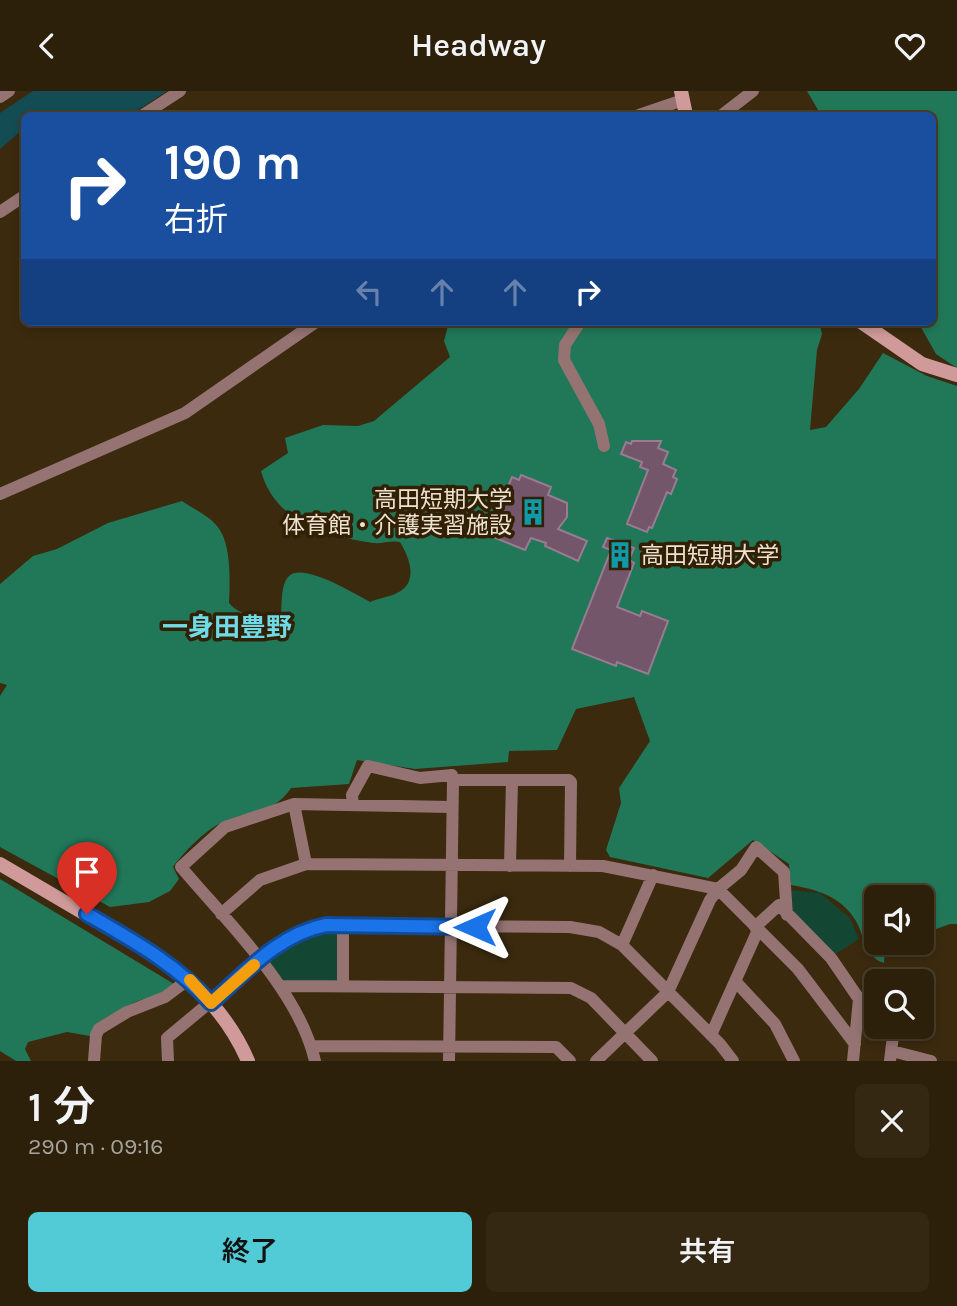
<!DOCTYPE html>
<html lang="ja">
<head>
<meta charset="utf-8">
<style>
	:root { --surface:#2c200a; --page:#342813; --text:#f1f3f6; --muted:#a6a39c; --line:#483e2b; --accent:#52cbd7 }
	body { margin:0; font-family:Karla,"Noto Sans JP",sans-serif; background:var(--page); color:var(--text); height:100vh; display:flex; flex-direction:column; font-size:26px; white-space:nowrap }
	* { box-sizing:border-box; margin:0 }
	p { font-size:23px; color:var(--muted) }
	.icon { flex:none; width:38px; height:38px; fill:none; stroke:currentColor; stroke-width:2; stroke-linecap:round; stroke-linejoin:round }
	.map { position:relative; height:970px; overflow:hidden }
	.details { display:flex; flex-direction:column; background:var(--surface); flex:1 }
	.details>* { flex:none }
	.banner { position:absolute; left:21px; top:21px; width:915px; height:214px; border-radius:10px; box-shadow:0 4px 10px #0003,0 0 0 2px var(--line); background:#1a4fa0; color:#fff; overflow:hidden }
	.controls { position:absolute; left:864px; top:794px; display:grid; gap:14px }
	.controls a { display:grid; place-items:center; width:70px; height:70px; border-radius:10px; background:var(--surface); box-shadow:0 4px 10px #0003,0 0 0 2px var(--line); font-size:35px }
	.pin { position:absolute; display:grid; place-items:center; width:60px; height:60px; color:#fff; margin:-72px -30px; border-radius:50% 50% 50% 0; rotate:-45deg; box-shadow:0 0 7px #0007 }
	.pin .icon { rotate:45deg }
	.me { position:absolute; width:77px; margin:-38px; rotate:270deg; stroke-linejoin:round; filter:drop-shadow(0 0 5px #0008) }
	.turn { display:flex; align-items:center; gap:24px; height:147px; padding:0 28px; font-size:32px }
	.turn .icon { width:91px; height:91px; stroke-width:2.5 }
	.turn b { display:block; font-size:49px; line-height:60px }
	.lanes { display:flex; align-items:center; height:66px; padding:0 28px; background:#0003; justify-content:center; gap:35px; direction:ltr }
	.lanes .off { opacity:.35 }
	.round { display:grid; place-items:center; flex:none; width:74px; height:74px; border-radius:10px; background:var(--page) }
	.summary { display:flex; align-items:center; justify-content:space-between; height:119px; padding:0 28px }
	h1 { font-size:42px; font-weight:600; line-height:52px }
	.button { display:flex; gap:14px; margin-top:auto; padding:14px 28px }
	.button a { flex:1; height:80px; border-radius:10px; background:var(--accent); color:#111; font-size:28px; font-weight:600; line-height:80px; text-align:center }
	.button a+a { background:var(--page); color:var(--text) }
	header { display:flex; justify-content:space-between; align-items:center; height:91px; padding:0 28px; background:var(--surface); font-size:32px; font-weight:600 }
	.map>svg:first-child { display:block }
	.green { fill:#134734 }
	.forest { fill:#217858 }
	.water { fill:#144c54 }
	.building { fill:#73566a; stroke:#9a7b91; stroke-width:2 }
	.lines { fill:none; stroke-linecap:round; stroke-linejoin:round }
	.street { stroke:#957373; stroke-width:12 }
	.secondary { stroke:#d09a9a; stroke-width:14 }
	.route-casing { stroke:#114b97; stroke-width:18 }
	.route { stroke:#1a73e8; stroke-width:12 }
	.slow { stroke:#f59e0b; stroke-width:12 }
	.labels { text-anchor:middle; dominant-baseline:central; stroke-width:7; stroke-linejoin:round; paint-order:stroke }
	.poi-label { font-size:23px; fill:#ede1d2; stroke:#312004; text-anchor:end }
	.quarter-label { font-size:26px; font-weight:bold; fill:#6fdae5; stroke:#312004 }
</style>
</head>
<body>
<header><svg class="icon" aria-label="back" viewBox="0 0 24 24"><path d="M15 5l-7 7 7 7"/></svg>Headway<svg class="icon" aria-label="heart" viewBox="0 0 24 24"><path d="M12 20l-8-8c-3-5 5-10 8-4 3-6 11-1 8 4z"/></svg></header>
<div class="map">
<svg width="957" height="970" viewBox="0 0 957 970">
	<rect width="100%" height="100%" fill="#3b2a0e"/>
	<path class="green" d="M791 799 820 802 850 827 859 848 834 864 793 820Z
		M328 841H340V890L284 891 270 875V869C288 854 304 845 328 841Z"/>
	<path class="forest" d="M807 0H957V277L936 263 918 231H933V24H821Z
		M449 231H819L822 243 817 259 810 339 826 336 859 298 883 262 927 285 957 295V833H950L922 843V807H877V852H889L885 857 884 872C865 867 864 841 854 827 840 805 815 798 791 794L789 773 753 749 708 787 610 766 606 759 621 712 619 697 650 650 634 606 576 618 557 659 509 660 508 671 415 678 357 669 349 693 291 697C273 724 249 719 223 731 205 739 184 761 173 776L179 788 170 800 149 811 110 816 0 756V605L7 594 0 592V493L33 465 57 458 108 432 182 410C195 419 214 427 221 441 231 458 230 492 229 512 242 527 262 527 281 528 282 517 280 493 289 485 303 471 355 503 370 511 379 507 395 505 402 499 418 487 408 464 400 451 390 449 383 453 373 452 326 445 275 431 261 380L288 362 285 347 323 334 358 335 374 330 450 266 444 250Z
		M0 788 174 893 163 905C132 906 111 924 90 945L67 941 28 951 25 958 31 970H16L0 960Z"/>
	<path class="water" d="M33 0H167L130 24H24V37L0 58V22Z"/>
	<path class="building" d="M632 350H661L658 357 668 361 663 373 676 379 673 386 677 388 671 403 667 401 652 437 649 436 647 441 627 433 648 379 640 376 642 371 621 363 626 351 631 353Z
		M521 384 551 396 548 404 567 412V426L558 438 587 450 578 470 545 455 546 452 531 447 525 459 488 444 512 386 519 389Z
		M607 447 634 457 629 469 634 472 617 516 640 525 642 520 668 530 648 583 617 571 616 575 572 558 611 459 603 456Z"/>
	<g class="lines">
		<path class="street" d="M0 6 9 0
			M143 24 180 0
			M639 24 683 9
			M722 24 753 0
			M0 121 24 105
			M580 231 565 254 564 269 599 333 604 355
			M0 403 185 322 316 231
			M294 713 306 773
			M353 714 352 704 368 675 420 687 452 684 453 689H569L571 691 570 775
			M510 775 512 689
			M221 823 260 789 306 773 603 775 718 798 798 878 855 953
			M755 836 779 814 831 867 859 908 853 970
			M622 854 653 784
			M736 891 775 933 794 970
			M282 895 571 897 591 907 652 970
			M343 895V834
			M711 944 758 839
			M311 955 556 956 570 970
			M892 960 931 970
			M94 970 96 944 99 938 127 921 165 906 189 888
			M168 970 167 947 286 848 308 838 343 834 570 836 599 841 622 854 720 953 733 970
			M315 970C299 899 227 831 181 776L225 736 294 713 451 716
			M449 970 453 689
			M596 970 668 901 710 809 718 798 741 779 756 756 784 781 787 824
			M890 970 894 936"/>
		<path class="secondary" d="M681 0 686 24
			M861 231 922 273 957 284
			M0 773 167 871C201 897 231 930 248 970"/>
	</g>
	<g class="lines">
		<defs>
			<path id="route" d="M87 823C132 849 176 873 211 912 246 881 279 843 326 834L475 836"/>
		</defs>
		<use href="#route" class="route-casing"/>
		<use href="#route" class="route"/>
		<path class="slow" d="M190 889 211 912 254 874"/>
	</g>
	<defs>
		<symbol id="building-bare" viewBox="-9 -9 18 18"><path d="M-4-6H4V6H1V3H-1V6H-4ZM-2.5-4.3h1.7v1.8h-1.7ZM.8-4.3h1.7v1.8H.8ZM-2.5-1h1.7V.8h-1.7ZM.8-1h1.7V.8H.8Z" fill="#0f9aa8" stroke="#312004" stroke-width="2.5" paint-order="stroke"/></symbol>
	</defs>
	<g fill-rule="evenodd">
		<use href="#building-bare" x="514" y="402" width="38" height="38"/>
		<use href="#building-bare" x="601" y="445" width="38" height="38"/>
	</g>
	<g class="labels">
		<g class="poi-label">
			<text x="512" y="408">高田短期大学<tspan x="512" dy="26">体育館・介護実習施設</tspan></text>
			<text x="641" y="464" text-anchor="start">高田短期大学</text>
		</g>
		<g class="quarter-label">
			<text x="227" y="536">一身田豊野</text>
		</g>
	</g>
</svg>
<div class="controls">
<a><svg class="icon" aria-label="sound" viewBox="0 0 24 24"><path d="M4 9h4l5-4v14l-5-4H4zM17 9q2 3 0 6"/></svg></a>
<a><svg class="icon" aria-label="search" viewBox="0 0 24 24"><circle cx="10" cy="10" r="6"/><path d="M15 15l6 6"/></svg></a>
</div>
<div class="pin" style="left:87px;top:823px;background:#d93025"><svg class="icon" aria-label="arrive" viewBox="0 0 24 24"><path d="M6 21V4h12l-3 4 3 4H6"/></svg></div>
<svg class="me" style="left:475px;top:836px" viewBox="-20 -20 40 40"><path d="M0-17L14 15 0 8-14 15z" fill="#1a73e8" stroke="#fff" stroke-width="4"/></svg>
<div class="banner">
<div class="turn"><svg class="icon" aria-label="right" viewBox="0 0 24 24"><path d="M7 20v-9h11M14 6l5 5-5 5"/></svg><div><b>190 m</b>右折</div></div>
<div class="lanes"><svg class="icon off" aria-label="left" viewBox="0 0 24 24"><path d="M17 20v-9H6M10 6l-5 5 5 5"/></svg><svg class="icon off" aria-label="ahead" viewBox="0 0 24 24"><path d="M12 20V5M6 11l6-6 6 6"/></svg><svg class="icon off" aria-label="ahead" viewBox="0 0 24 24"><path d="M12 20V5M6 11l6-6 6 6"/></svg><svg class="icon" aria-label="right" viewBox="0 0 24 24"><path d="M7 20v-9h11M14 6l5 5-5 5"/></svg></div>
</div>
</div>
<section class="details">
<div class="summary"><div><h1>1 分</h1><p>290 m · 09:16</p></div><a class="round"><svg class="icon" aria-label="close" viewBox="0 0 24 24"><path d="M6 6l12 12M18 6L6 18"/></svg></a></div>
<div class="button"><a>終了</a><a>共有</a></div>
</section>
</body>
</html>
